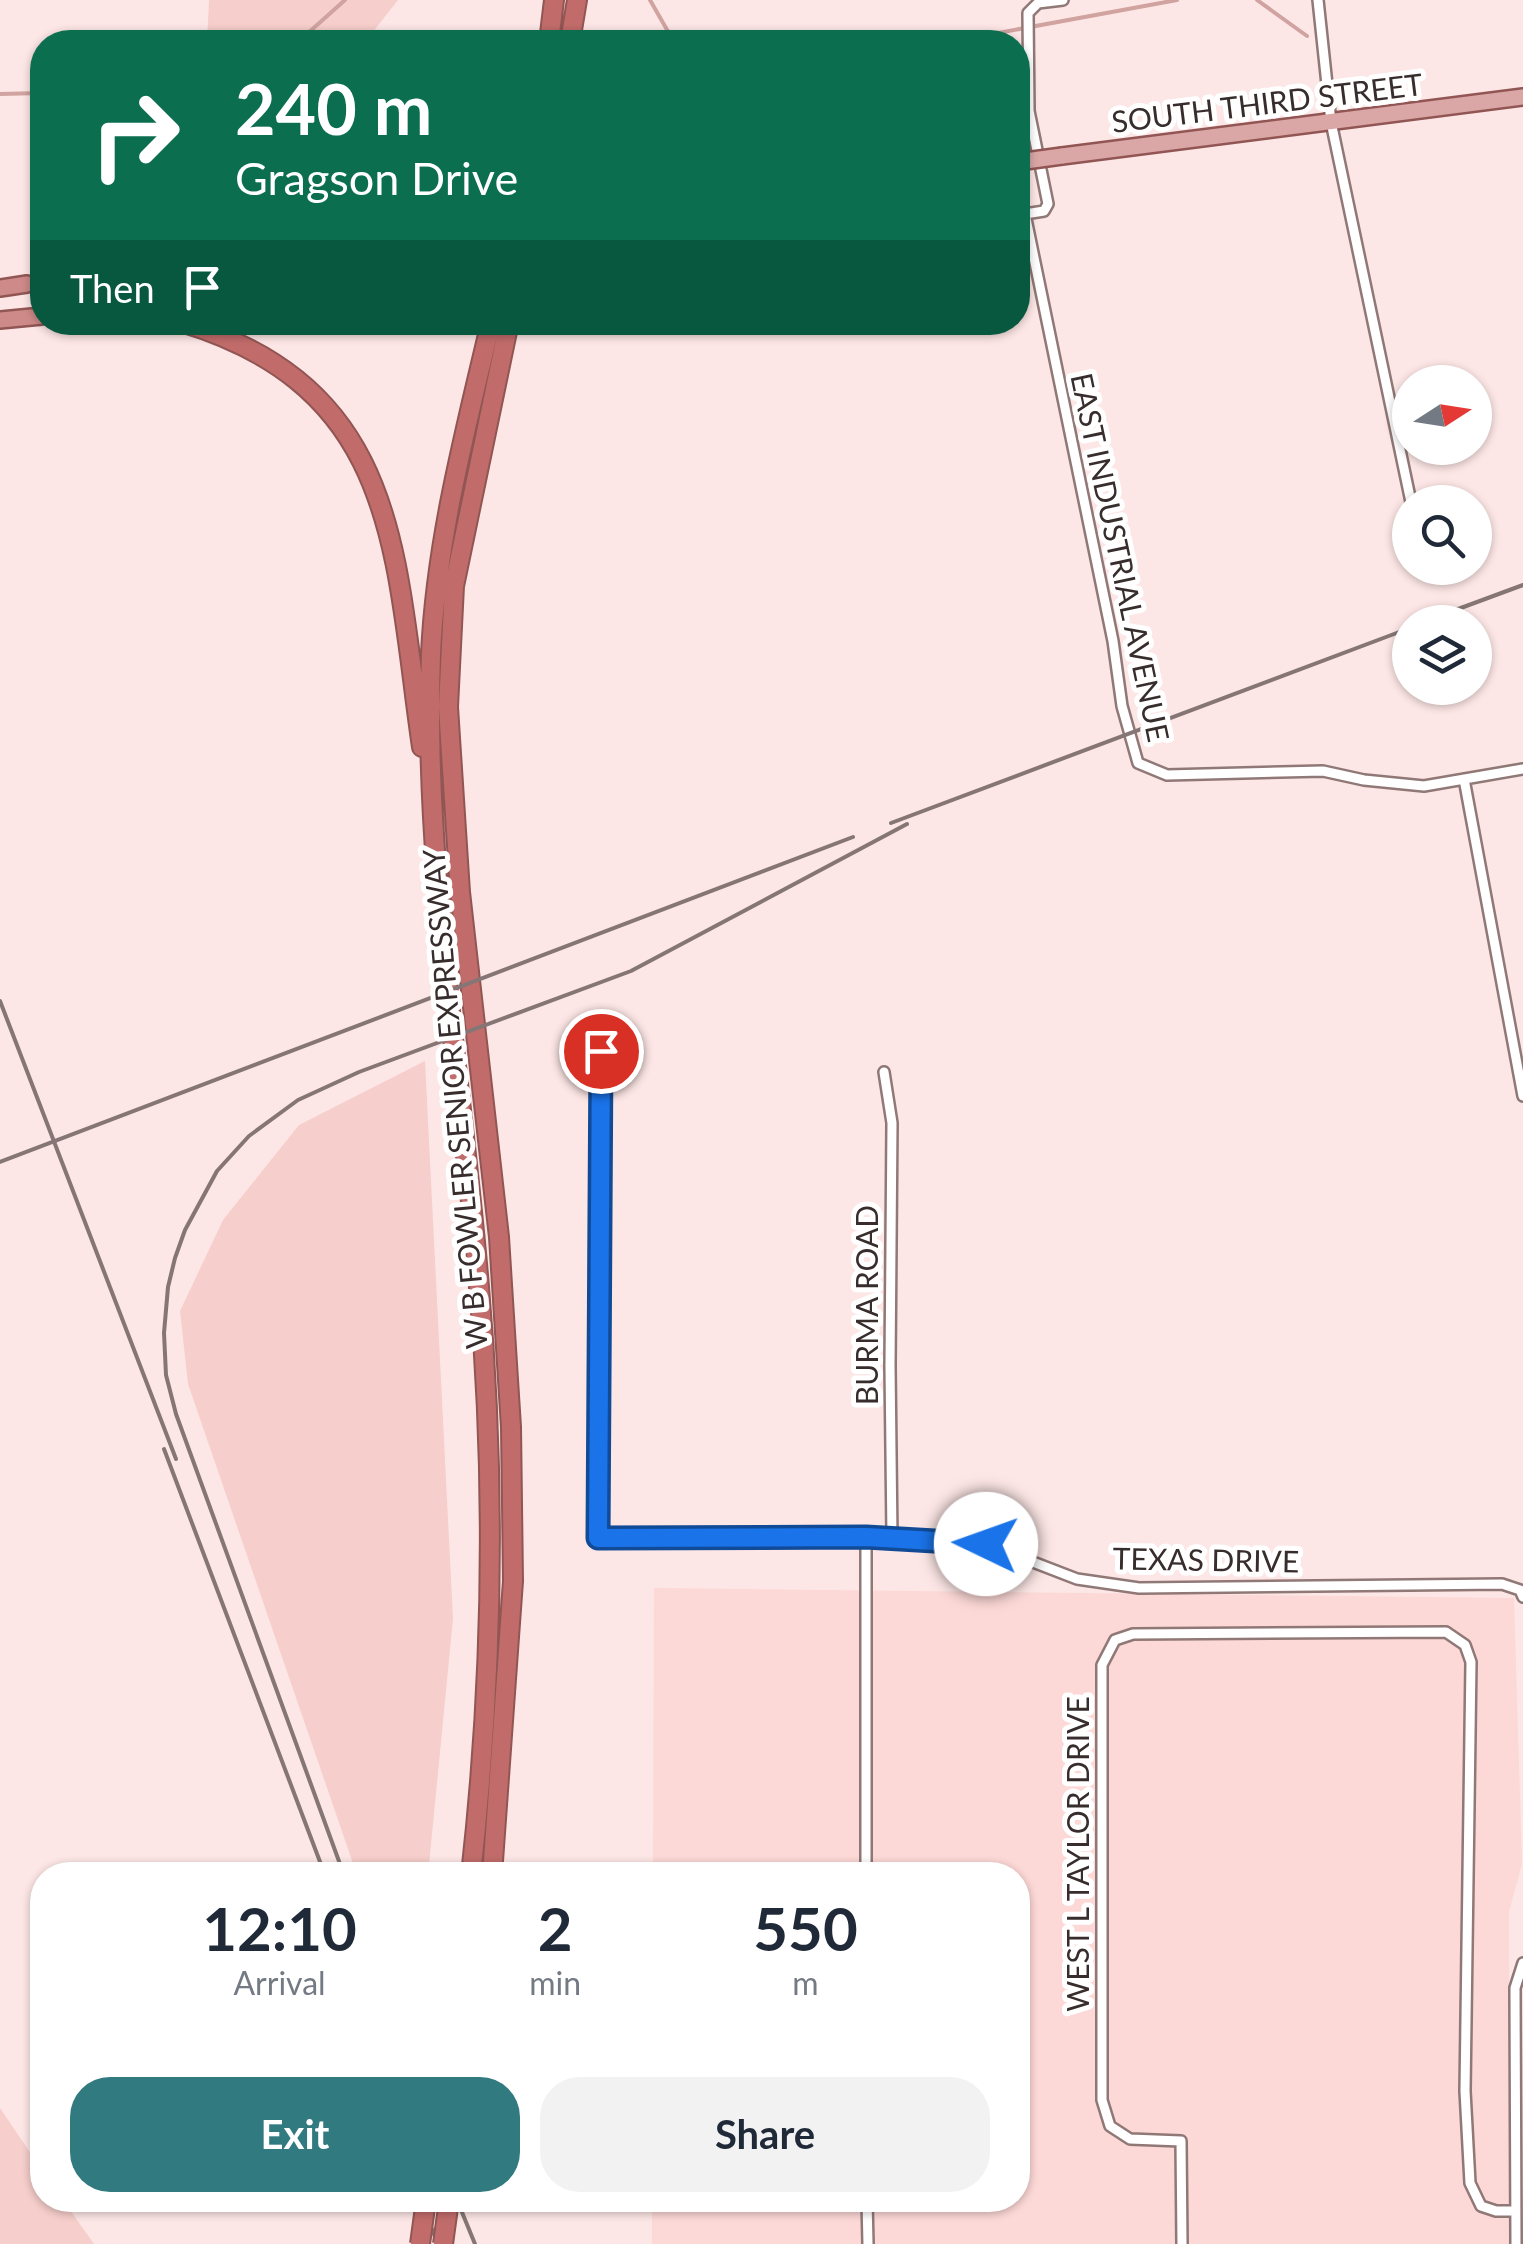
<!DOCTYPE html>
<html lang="en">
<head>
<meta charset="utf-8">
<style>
	:root { --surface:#fff; --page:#f2f2f3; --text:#1f2937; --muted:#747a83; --accent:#317a80 }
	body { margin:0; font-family:Lato,sans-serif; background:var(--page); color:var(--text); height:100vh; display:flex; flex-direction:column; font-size:38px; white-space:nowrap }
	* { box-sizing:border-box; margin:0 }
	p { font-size:32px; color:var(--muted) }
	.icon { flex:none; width:55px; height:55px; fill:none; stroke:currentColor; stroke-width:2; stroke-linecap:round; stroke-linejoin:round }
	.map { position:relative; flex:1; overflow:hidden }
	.sheet { position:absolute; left:30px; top:1862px; width:1000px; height:350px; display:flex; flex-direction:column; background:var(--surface); border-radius:40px; box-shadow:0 2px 8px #0004 }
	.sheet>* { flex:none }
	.hud { position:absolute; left:30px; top:30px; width:1000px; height:305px; border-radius:40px; box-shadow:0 2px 8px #0004; background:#0b6e4f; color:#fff; overflow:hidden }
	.needle { width:65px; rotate:78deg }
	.tools { position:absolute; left:1392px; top:365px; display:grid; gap:20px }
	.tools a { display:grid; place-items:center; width:100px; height:100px; border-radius:50%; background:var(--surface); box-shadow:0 2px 8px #0004; font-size:50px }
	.pin { position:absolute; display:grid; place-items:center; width:85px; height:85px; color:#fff; margin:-42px; border:5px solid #fff; border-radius:50%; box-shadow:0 2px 10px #0007 }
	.me { position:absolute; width:110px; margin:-55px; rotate:273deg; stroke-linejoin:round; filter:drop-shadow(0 0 8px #0008) }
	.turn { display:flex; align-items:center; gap:35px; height:210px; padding:0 40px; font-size:45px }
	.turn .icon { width:130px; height:130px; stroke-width:2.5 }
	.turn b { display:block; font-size:70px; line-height:85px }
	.then { display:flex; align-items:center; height:95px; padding:0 40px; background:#0003; gap:20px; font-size:38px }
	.eta { display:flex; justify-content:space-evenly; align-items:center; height:170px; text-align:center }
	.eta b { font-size:60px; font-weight:700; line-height:70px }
	.cta { display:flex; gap:20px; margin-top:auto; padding:20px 40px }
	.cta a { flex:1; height:115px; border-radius:40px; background:var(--accent); color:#fff; font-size:40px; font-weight:700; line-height:115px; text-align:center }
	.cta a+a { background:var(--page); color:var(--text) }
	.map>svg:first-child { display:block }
	.built { fill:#fcd8d6 }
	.green { fill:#f6cecb }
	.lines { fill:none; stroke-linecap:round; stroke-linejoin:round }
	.stream { stroke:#d0a3a0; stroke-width:4 }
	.minor-casing { stroke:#907876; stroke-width:14 }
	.primary-casing { stroke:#915654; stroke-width:20 }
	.trunk-casing { stroke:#915654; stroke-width:20 }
	.motorway-casing { stroke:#915654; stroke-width:22 }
	.minor { stroke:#fff; stroke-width:9 }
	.primary { stroke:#daa7a6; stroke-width:15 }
	.trunk { stroke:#ce8a88; stroke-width:15 }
	.motorway { stroke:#c16c6a; stroke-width:18 }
	.rail { stroke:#857675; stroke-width:4 }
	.primary-bridge-casing { stroke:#915654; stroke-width:20; stroke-linecap:butt }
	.motorway-bridge-casing { stroke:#915654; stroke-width:22; stroke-linecap:butt }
	.primary-bridge { stroke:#daa7a6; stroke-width:15 }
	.motorway-bridge { stroke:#c16c6a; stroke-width:18 }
	.route-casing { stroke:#114b97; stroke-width:25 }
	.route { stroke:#1a73e8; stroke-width:18 }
	.labels { text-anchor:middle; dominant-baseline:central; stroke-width:10; stroke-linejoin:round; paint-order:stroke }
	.street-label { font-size:30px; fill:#372d2c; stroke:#fff }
</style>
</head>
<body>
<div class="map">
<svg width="1523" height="2244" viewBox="0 0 1523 2244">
	<rect width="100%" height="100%" fill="#fde7e6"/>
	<path class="built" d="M654 1588 1514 1598 1522 1864 1509 1912V2244H652V2200H1018V1875H653Z"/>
	<path class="green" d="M209 0H398L365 42H207Z
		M425 1061 453 1619 428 1875H357L188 1384 180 1311 223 1220 299 1125Z
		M0 2108 42 2170V2200H63L94 2244H0Z"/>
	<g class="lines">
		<path class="stream" d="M650 0 674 42
			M1257 0 1307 36
			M298 42 345 0
			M949 42 1177 0
			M0 94 42 93"/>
		<defs>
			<path id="minor" d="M1063 0 1038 3 1028 13 1029 111 1048 204 1044 211 1025 214 1113 641 1122 706 1138 763 1167 775 1323 771 1364 780 1424 786 1523 769
				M1318 0 1331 122 1411 502
				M1464 779 1523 1096
				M601 1051 598 1537H866L986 1544 1077 1579 1139 1588 1502 1584 1520 1590 1523 1597
				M884 1072 892 1123 890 1366 892 1538
				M866 1875V1537
				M867 2200 868 2244
				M1182 2244 1181 2141 1130 2139 1110 2126 1102 2100V1665L1115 1640 1133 1634 1446 1632 1465 1645 1471 1662 1465 2091 1470 2183 1481 2206 1496 2211H1516
				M1516 2244 1515 1988 1523 1963"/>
			<path id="primary" d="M1062 156 1523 97"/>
			<path id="trunk" d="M0 288 27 284
				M0 320 42 316"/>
			<path id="motorway" d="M549 42 554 0
				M570 42 577 0
				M181 322C401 388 394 554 422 747
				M471 1875C493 1679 496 1484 479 1287 462 1077 423 866 431 654 436 542 465 432 491 322
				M492 1875 513 1581 511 1427 499 1237 460 892 448 707 454 586 509 322"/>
		</defs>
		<use href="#minor" class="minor-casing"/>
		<use href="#primary" class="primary-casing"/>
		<use href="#trunk" class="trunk-casing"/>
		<use href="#motorway" class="motorway-casing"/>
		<use href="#minor" class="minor"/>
		<use href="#primary" class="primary"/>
		<use href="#trunk" class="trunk"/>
		<use href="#motorway" class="motorway"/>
		<path class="rail" d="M1423 622 1523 585
			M891 823 1410 628
			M0 1001 176 1459
			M0 1162 853 837
			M164 1449 325 1875
			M344 1875 176 1414 166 1375 164 1333 168 1287 175 1258 185 1230 217 1171 249 1136 298 1100 359 1072 631 971 907 824
			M420 2200 438 2244
			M457 2200 475 2244"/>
		<defs>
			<path id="primary-bridge" d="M1018 162 1062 156"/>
			<path id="motorway-bridge" d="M420 2244 426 2200
				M443 2244 449 2200"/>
		</defs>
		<use href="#primary-bridge" class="primary-bridge-casing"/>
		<use href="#motorway-bridge" class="motorway-bridge-casing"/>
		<use href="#primary-bridge" class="primary-bridge"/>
		<use href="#motorway-bridge" class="motorway-bridge"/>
	</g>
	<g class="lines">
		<defs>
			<path id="route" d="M601 1051 598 1538 866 1537 986 1544"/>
		</defs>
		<use href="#route" class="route-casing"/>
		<use href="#route" class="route"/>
	</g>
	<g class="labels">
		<g class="street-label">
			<text transform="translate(1267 102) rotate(-7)">SOUTH THIRD STREET</text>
			<text transform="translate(1121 557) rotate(78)">EAST INDUSTRIAL AVENUE</text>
			<text transform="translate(454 1099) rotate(-95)">W B FOWLER SENIOR EXPRESSWAY</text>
			<text transform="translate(866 1305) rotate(-90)">BURMA ROAD</text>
			<text transform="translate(1206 1559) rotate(1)">TEXAS DRIVE</text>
			<text transform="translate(1077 1854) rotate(-90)">WEST L TAYLOR DRIVE</text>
		</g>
	</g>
</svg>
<div class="tools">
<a><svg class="needle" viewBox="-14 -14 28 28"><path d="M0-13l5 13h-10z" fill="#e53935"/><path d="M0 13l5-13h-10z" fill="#747a83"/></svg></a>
<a><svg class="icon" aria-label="search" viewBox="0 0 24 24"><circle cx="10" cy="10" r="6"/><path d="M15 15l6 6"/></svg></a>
<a><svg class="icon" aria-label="layers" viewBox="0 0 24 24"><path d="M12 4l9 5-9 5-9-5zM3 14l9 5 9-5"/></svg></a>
</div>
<div class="pin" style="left:601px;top:1051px;background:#d93025"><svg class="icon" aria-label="arrive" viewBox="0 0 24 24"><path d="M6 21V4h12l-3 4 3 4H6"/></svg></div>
<svg class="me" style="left:986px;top:1544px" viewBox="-20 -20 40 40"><circle r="19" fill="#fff"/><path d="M0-13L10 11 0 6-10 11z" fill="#1a73e8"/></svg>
<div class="hud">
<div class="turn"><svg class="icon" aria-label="right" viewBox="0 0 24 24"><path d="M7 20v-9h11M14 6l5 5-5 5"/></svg><div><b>240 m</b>Gragson Drive</div></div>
<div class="then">Then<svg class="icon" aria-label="arrive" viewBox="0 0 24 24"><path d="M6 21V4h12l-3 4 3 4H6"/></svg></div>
</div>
<section class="sheet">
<div class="eta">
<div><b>12:10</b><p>Arrival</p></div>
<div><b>2</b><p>min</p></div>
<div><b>550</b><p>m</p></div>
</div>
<div class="cta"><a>Exit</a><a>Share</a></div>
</section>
</div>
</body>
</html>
